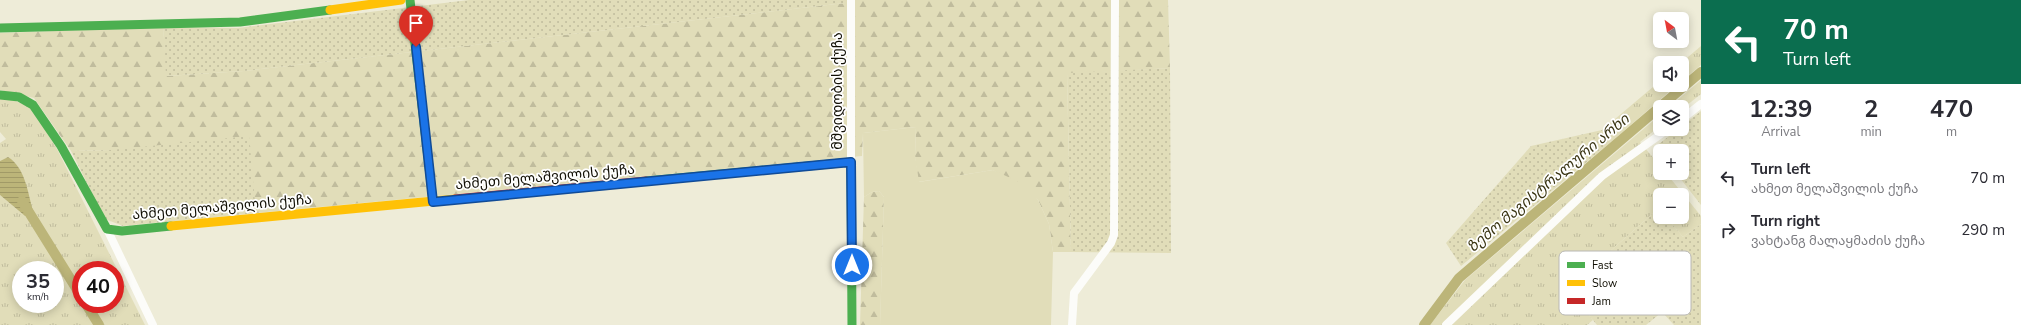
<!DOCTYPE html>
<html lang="en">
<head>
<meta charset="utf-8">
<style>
	:root { --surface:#fff; --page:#f2f2f3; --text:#2b2b33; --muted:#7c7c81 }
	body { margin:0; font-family:"Nunito Sans","Noto Sans Georgian",sans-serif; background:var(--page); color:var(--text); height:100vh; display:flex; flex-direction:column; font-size:15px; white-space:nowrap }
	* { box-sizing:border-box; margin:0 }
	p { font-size:13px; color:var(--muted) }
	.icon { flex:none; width:22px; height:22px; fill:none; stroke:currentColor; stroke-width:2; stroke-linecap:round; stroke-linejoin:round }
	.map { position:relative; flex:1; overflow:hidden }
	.drawer { display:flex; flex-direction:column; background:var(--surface); width:320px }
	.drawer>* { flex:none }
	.banner { background:#0b6e4f; color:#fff; overflow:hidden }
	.needle { width:26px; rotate:328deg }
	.buttons { position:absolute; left:1653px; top:12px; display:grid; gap:8px }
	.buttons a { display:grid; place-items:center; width:36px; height:36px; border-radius:6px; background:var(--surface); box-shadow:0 2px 10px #0003; font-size:20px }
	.speed { position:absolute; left:12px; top:261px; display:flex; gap:8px; font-size:20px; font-weight:700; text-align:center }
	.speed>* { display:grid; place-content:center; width:52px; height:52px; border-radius:50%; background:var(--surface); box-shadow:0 2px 10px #0003; line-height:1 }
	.speed small { font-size:10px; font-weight:400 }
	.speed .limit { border:6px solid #d22; background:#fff; color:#111 }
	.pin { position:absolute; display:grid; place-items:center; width:34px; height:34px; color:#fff; margin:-41px -17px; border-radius:50% 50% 50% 0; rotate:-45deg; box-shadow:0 0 4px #0007 }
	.pin .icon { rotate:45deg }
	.me { position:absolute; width:44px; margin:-22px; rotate:0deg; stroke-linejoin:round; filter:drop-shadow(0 0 3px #0008) }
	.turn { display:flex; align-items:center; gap:14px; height:84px; padding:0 16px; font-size:18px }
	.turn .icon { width:52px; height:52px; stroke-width:2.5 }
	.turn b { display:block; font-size:28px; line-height:34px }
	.eta { display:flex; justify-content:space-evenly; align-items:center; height:68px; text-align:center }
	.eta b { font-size:24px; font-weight:700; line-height:28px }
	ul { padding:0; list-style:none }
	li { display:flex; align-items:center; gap:12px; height:52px; padding:0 16px }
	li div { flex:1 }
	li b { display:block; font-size:15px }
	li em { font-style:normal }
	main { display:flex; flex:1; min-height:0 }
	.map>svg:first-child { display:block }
	.grass { fill:url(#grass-tufts); fill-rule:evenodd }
	.forest { fill:url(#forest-firs) }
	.garden { fill:url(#garden-dots) }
	.pitch { fill:#e1ddb9 }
	.water { fill:url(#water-rules) }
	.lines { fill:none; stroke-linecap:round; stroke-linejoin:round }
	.canal { stroke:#bcb579; stroke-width:10 }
	.street { stroke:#fcfcf9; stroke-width:8 }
	.fast { stroke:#4caf50; stroke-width:9 }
	.slow { stroke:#ffc107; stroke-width:9 }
	.jam { stroke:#c62828; stroke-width:9 }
	.route-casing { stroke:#114b97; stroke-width:10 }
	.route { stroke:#1a73e8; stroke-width:7 }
	.labels { text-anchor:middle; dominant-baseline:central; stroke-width:3.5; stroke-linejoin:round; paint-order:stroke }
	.street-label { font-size:14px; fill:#110f04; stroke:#fff }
	.water-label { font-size:15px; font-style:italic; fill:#3a3513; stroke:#fff }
	.key { fill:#fff; stroke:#b8b7b4; stroke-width:1 }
	.key-label { font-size:11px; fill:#110f04 }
</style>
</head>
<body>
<main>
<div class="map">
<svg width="1701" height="325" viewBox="0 0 1701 325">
	<defs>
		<pattern id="grass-tufts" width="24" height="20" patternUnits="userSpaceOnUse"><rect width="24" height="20" fill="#e1ddb9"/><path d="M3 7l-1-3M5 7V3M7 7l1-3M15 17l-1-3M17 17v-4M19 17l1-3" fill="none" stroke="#c0bc9d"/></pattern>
		<pattern id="forest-firs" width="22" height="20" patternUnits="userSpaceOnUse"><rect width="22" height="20" fill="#e1ddb9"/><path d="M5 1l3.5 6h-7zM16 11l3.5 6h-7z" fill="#c0bc9d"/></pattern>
		<pattern id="garden-dots" width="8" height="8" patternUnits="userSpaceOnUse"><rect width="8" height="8" fill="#e1ddb9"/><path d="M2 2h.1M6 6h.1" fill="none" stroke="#c0bc9d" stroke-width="1.8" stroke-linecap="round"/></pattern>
		<pattern id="water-rules" width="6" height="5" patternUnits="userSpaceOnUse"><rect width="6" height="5" fill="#bcb579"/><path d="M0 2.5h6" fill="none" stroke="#a19a67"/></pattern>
	</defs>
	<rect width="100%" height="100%" fill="#eeecd8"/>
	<path class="grass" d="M1701 46V65L1682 81 1681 63Z
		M1701 80V94L1682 109V107H1669Z
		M1660 81V85H1677L1611 142 1602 130Z
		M0 99H10L31 107 57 149 145 325H0V195L25 216C24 196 28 169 8 157L0 161V143L6 139 0 132ZM21 270H55V304H21ZM81 270H115V304H81Z
		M1660 115V126L1640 142 1660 166V173H1666L1701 216V224L1683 237 1666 217H1682V195H1660V210L1659 208 1608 253 1632 282 1588 314 1593 320 1587 325H1430L1465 280Z"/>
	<path class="forest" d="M845 0H1168L1170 68 1067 74 1071 252H1053L1049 224 1038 200 993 170 918 182 915 156 916 127 863 133 862 156 256 213 111 150 71 151 34 98 0 90V33L163 27 167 76 244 71 845 3Z
		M879 191 884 197 880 325H860L864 197 872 192Z"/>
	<path class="garden" d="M469 0H845V3L244 71 166 76 163 27 238 28Z
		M1170 68 1171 253 1071 252 1067 73Z
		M1701 111V205L1676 173H1682V151H1660V153L1655 147 1678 129H1682V126Z
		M1602 130 1611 142 1461 266 1446 243 1531 146Z
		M249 136 256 213 123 226 105 219 71 151 111 150Z
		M1659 208 1660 217H1666L1683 237 1701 224V325H1674L1662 312 1646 325H1597L1588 314 1632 282 1608 253Z"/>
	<path class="pitch" d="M916 127 915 155 919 182 993 170 1021 183 1038 200 1049 224 1053 252 1051 325H880L884 197 879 191 872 192 864 197 863 133Z"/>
	<path class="water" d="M8 157C25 167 28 193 33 211L25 216 0 195V161Z"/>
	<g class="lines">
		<path class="canal" d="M22 201 81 296
			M86 304 99 325
			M1424 325 1459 278 1701 72"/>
		<path class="street" d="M851 0V162
			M1682 119 1701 104
			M107 229 153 325
			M1072 325 1074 293 1111 243 1114 235 1115 0
			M1446 325 1602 176 1668 129"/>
		<path class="fast" d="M410 0 433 202
			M0 28 240 22 330 10
			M0 95 19 97 33 105 61 146 107 229 122 231 171 226
			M646 181 851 162 852 325"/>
		<path class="slow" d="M330 10 401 0
			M171 226 455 199"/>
		<path class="jam" d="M455 199 646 181"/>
	</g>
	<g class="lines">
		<defs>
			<path id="route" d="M416 47 433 202 851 162 852 265"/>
		</defs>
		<use href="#route" class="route-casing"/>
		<use href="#route" class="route"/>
	</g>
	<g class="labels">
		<g class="street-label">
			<text transform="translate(837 91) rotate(-90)">მშვიდობის ქუჩა</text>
			<text transform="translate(545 177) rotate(-5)">ახმეთ მელაშვილის ქუჩა</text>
			<text transform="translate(222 207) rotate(-5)">ახმეთ მელაშვილის ქუჩა</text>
		</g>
		<g class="water-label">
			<text transform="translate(1548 183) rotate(-40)">ზემო მაგისტრალური არხი</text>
		</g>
	</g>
	<rect x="1559" y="251" width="132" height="64" rx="6" class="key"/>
	<rect x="1567" y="262" width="18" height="6" fill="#4caf50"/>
	<rect x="1567" y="280" width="18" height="6" fill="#ffc107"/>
	<rect x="1567" y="298" width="18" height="6" fill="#c62828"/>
	<g class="key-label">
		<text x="1592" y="269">Fast</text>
		<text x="1592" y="287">Slow</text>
		<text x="1592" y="305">Jam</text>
	</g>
</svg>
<div class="buttons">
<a><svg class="needle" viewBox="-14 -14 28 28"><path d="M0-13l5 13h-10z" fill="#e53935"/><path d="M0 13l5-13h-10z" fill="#7c7c81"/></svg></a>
<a><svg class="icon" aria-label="sound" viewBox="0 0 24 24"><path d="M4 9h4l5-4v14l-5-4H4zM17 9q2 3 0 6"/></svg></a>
<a><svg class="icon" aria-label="layers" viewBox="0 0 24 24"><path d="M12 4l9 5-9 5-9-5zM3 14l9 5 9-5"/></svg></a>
<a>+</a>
<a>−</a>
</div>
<div class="speed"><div>35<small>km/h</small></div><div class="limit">40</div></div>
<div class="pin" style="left:416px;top:47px;background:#d93025"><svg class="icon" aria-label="arrive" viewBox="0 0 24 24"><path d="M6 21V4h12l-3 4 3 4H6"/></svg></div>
<svg class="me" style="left:852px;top:265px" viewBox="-20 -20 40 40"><circle r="17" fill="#1a73e8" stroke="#fff" stroke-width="3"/><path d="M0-11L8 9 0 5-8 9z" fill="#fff"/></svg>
</div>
<section class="drawer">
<div class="banner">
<div class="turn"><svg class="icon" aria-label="left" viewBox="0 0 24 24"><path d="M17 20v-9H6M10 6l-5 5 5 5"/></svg><div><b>70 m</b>Turn left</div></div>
</div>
<div class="eta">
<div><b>12:39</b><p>Arrival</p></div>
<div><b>2</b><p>min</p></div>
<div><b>470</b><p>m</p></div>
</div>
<ul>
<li><svg class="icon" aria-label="left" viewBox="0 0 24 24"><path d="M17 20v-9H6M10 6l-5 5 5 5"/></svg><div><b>Turn left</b><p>ახმეთ მელაშვილის ქუჩა</p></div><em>70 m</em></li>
<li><svg class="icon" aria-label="right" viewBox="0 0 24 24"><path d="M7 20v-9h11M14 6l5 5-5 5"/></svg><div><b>Turn right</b><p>ვახტანგ მალაყმაძის ქუჩა</p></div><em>290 m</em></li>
</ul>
</section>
</main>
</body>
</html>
